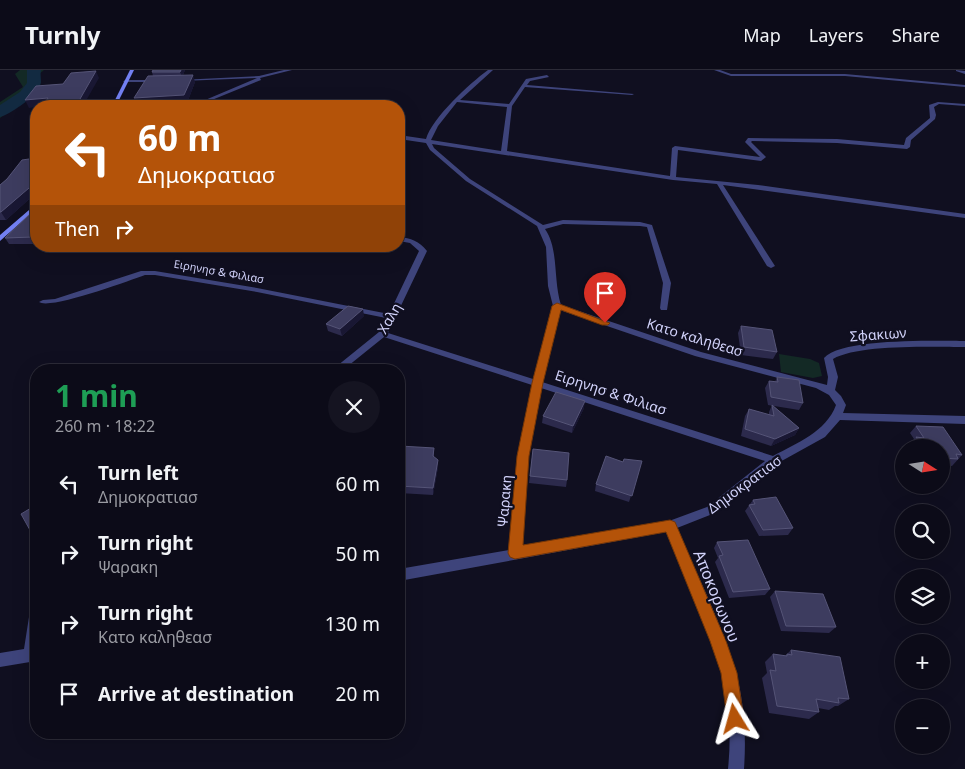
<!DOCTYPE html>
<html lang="en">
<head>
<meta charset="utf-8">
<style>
	:root { --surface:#0c0b18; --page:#151421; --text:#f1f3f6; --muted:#9a9ba2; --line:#2c2b37 }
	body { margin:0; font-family:"Noto Sans",sans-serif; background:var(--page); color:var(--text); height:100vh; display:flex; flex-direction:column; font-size:19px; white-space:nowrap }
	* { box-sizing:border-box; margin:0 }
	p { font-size:16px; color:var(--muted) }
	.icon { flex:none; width:28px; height:28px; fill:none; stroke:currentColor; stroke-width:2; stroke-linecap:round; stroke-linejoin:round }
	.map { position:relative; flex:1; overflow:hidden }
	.drawer { position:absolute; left:30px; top:294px; width:375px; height:375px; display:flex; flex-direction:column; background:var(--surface); border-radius:20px; box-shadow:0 5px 20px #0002,0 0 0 1px var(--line) }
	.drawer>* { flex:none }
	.hud { position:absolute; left:30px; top:30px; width:375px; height:152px; border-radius:20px; box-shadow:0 5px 20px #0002,0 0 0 1px var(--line); background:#b45309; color:#fff; overflow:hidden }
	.needle { width:32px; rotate:102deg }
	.fabs { position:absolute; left:895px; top:369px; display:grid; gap:10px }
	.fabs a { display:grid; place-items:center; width:55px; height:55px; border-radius:50%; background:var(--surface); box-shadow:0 5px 20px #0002,0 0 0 1px var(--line); font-size:25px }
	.pin { position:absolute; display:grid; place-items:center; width:42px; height:42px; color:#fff; margin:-51px -21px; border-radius:50% 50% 50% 0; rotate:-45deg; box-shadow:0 0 5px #0007 }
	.pin .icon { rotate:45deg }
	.me { position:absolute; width:55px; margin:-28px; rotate:352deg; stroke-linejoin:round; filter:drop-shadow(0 0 4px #0008) }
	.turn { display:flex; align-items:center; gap:18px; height:105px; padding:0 25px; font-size:22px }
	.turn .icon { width:65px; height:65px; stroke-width:2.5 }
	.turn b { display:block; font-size:35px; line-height:42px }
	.then { display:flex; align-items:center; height:48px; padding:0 25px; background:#0003; gap:10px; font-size:19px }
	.round { display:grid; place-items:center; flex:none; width:52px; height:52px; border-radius:26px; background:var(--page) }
	.overview { display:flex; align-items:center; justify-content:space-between; height:85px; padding:0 25px }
	h1 { font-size:30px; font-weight:700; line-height:38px; color:#1e9e55 }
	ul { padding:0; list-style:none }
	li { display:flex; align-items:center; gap:15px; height:70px; padding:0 25px }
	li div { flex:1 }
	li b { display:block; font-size:19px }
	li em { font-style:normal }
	header { display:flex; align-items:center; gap:30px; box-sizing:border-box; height:70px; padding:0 25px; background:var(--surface); border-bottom:1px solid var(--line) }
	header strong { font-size:24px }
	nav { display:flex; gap:28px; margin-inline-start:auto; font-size:18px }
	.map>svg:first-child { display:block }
	.green { fill:#132925 }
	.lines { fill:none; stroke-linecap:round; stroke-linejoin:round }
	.river { fill:#122a41; fill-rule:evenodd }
	.minor { fill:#3e447b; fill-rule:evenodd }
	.secondary { fill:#7280f2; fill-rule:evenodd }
	.wall { fill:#2c2a4c }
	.shaded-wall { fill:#191733 }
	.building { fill:#3d3c5f; stroke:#555477 }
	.route { fill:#b45309; stroke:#753606 }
	.labels { text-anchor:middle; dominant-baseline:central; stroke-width:4.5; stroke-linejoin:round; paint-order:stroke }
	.far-street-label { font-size:11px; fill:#d2d3fb; stroke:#100f20 }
	.street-label { font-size:14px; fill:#d2d3fb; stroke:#100f20 }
	.near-street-label { font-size:16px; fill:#d2d3fb; stroke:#100f20 }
</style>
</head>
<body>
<header>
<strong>Turnly</strong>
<nav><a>Map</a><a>Layers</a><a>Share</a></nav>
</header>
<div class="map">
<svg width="965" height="699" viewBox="0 0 965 699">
	<rect width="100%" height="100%" fill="#100f20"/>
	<path class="green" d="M20 0H44L38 5 41 12 34 23 0 48V32L23 17 15 4Z
		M779 284 810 289 819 293 822 306 813 308 781 302Z"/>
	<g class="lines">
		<path class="river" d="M27 0H41C40 4 41 8 41 12 40 24 11 44 0 47V35L20 22 27 13Z"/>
		<path class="minor" d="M284 0H292L260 8 261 10 197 36H191L257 8 182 11 180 10 259 6Z
			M488 0H493L460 30 509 34 526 9 547 5 549 7 530 11 527 15 634 24 632 25 525 17 512 36 507 81 670 106 672 78 675 76 760 87 745 72 748 68 837 69 904 75 906 68 930 48 929 35 938 32 965 34V36L939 34 934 37 936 45 935 49 911 70 910 77 907 79 837 73 752 71 751 72 766 87 761 91 678 80 676 107 758 115 965 144V148L723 115 775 196 771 198 767 196 717 114 673 110 432 74 434 78 470 109 543 155 563 150 640 152 652 155 671 213 667 240H661L660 238 663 213 647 157 640 156 563 154 545 159C559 179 553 210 561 235L701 282 827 315 828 307 824 288C842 268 937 271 965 271V277C934 277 858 274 833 289L838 307 835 320 841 326 846 335 843 343 965 346V354L840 350 825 367 778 393 715 443 677 458C698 509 725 558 738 611 745 640 746 670 744 699H728C731 670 730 640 724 612 712 560 686 511 666 462L399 511V499L509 480 518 387 532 315 384 267 343 300H332L379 262 386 248 257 222 155 205H145C128 211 50 240 39 232L43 230 55 229 141 201H155L257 218 389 244 419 181 410 173 399 171V167C411 168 419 171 427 181L388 263 533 309 553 236 548 216 546 177 537 156 466 111 430 80 426 73 399 69V65L426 69C432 48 470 13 488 0ZM457 32 507 37 501 81 431 70 438 56ZM560 240 695 286 816 318 829 325 836 335C826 362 797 373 773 386L542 312ZM541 318 765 391 707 437 669 451 522 477 528 387Z
			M714 0H720L731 4H845L965 15V17L845 6H731Z
			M956 0 965 1V4L956 1Z
			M125 10H158L160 11 158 12H123Z
			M36 541V591L0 597V583L24 579 29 547 31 542Z"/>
		<path class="secondary" d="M130 0H134L116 36H112Z
			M36 134V139L0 171V165Z"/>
	</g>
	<path class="wall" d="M153 0H185L183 5 195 12 187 33 137 36 153 6 152 2Z
		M36 88V123L6 150H0V115Z
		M36 141V174H9L5 168Z
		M364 246 342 266 328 261 326 254Z
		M741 256 777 282 773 289 741 285 738 263Z
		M777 307 803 333 799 340 768 335 765 318 769 311 775 312Z
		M772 335 799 358 795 365 771 376 741 366 745 346 749 339 769 345V342Z
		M584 338 572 363 542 353 543 346Z
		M916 356 962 385 952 396 941 395V378H912L910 374 914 369 910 363Z
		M434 378V388L438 390V397L433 425 399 423V384Z
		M533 379 567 410 566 417 529 413Z
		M642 391 629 432 595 421 596 414 623 392Z
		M753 430 793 458 788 465 759 466 745 441Z
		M717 472 770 519 765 525 729 528 715 492 718 488 714 478Z
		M775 521 836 557 829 563 781 561 770 527Z
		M791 580 849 629 838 636H835L829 640 818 638 819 642 809 649 769 643 762 608 767 603 765 592 773 584 785 586Z"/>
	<path class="shaded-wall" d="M181 0H185L182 7 180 2Z
		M96 1 99 8 83 36H76Z
		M193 5 195 12 187 33 137 36 134 28Z
		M48 28 44 36H36V37L29 38 25 30Z
		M32 54H36V62Z
		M36 112V123L6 150 1 142Z
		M36 164V173L33 167Z
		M363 239 364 246 342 266 340 259Z
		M585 331 584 338 572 363 573 356Z
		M799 358 795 365 771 376 775 369Z
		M438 390V397L433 425V418Z"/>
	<path class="building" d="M153 0H181L180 2H152Z
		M96 1 76 36H43L48 28 25 30 36 16 63 14 71 3Z
		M193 5 184 25 134 28 148 6Z
		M36 48V54H32Z
		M36 88V112L1 142H0V115L7 109 22 90Z
		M33 141H36V164L33 167 5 168Z
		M348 236 363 239 340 259 326 254Z
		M741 256 772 260 777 282 744 277Z
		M777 307 799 310 803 333 771 327 769 311 778 312Z
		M556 322 585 331 573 356 543 346Z
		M772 335 799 358 775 369 745 359 749 339 774 346Z
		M916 356 943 357 962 385 956 384 958 389 941 388V378H923L916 367 924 368Z
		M400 376 434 378 433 386 438 390 433 418 399 416V384Z
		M533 379 569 383 567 410 530 406Z
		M606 386 623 392 624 389 642 391 632 426 596 414Z
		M776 427 793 458 763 460 749 435 755 434 753 430Z
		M36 435V468L35 469 21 444Z
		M748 470 770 519 733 522 719 486 723 485 717 472Z
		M775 521 823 524 836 557 786 556Z
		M791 580 840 587 849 629 838 628 839 633 816 629 819 642 777 636 770 600 776 601 773 584 787 586V584L792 585Z"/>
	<path class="route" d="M557 233 610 253 608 255H602L561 240 543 313 529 386 523 475 670 450 675 452 726 571 737 603 744 649 741 655 735 657 729 655 727 649 721 603 710 571 666 462 515 489 510 487 508 483 517 386 532 313 552 236Z"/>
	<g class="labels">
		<g class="far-street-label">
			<text transform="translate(219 201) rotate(10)">Ειρηνησ &amp; Φιλιασ</text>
		</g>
		<g class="street-label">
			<text transform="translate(389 248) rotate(-60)">Χαλη</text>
			<text transform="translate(878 264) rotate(-4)">Σφακιων</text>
			<text transform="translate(695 267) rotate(17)">Κατο καληθεασ</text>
			<text transform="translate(611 322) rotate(18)">Ειρηνησ &amp; Φιλιασ</text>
			<text transform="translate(744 414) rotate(-36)">Δημοκρατιασ</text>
			<text transform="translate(504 431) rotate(-85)">Ψαρακη</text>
		</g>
		<g class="near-street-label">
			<text transform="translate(717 526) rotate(68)">Αποκορωνου</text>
		</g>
	</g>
</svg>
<div class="fabs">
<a><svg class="needle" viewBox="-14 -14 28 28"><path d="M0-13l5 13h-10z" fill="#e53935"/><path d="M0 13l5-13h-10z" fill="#9a9ba2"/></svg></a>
<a><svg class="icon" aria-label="search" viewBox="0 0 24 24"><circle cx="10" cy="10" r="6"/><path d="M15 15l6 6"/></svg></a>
<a><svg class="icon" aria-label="layers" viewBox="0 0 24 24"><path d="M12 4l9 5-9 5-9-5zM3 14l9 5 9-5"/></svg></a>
<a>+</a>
<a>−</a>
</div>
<div class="pin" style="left:605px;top:253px;background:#d93025"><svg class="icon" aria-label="arrive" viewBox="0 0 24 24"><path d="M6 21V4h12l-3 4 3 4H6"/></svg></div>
<svg class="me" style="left:735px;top:649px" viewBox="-20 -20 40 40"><path d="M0-17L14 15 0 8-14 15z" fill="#b45309" stroke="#fff" stroke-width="4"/></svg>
<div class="hud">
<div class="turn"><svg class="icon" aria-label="left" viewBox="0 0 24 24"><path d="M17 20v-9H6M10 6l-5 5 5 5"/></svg><div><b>60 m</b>Δημοκρατιασ</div></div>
<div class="then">Then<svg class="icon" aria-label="right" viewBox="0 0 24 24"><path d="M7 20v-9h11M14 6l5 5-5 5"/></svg></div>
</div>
<section class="drawer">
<div class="overview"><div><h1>1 min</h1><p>260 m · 18:22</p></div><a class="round"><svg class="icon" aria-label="close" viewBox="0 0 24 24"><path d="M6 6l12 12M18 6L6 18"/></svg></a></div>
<ul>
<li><svg class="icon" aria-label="left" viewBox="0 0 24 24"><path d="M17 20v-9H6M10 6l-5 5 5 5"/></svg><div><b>Turn left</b><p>Δημοκρατιασ</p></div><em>60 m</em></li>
<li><svg class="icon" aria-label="right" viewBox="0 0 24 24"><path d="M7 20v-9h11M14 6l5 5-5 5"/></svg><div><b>Turn right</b><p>Ψαρακη</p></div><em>50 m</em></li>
<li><svg class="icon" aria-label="right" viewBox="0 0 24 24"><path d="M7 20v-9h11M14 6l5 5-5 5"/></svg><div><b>Turn right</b><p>Κατο καληθεασ</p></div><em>130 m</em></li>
<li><svg class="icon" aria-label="arrive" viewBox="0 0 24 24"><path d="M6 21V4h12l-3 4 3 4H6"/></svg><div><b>Arrive at destination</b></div><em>20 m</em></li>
</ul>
</section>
</div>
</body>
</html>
